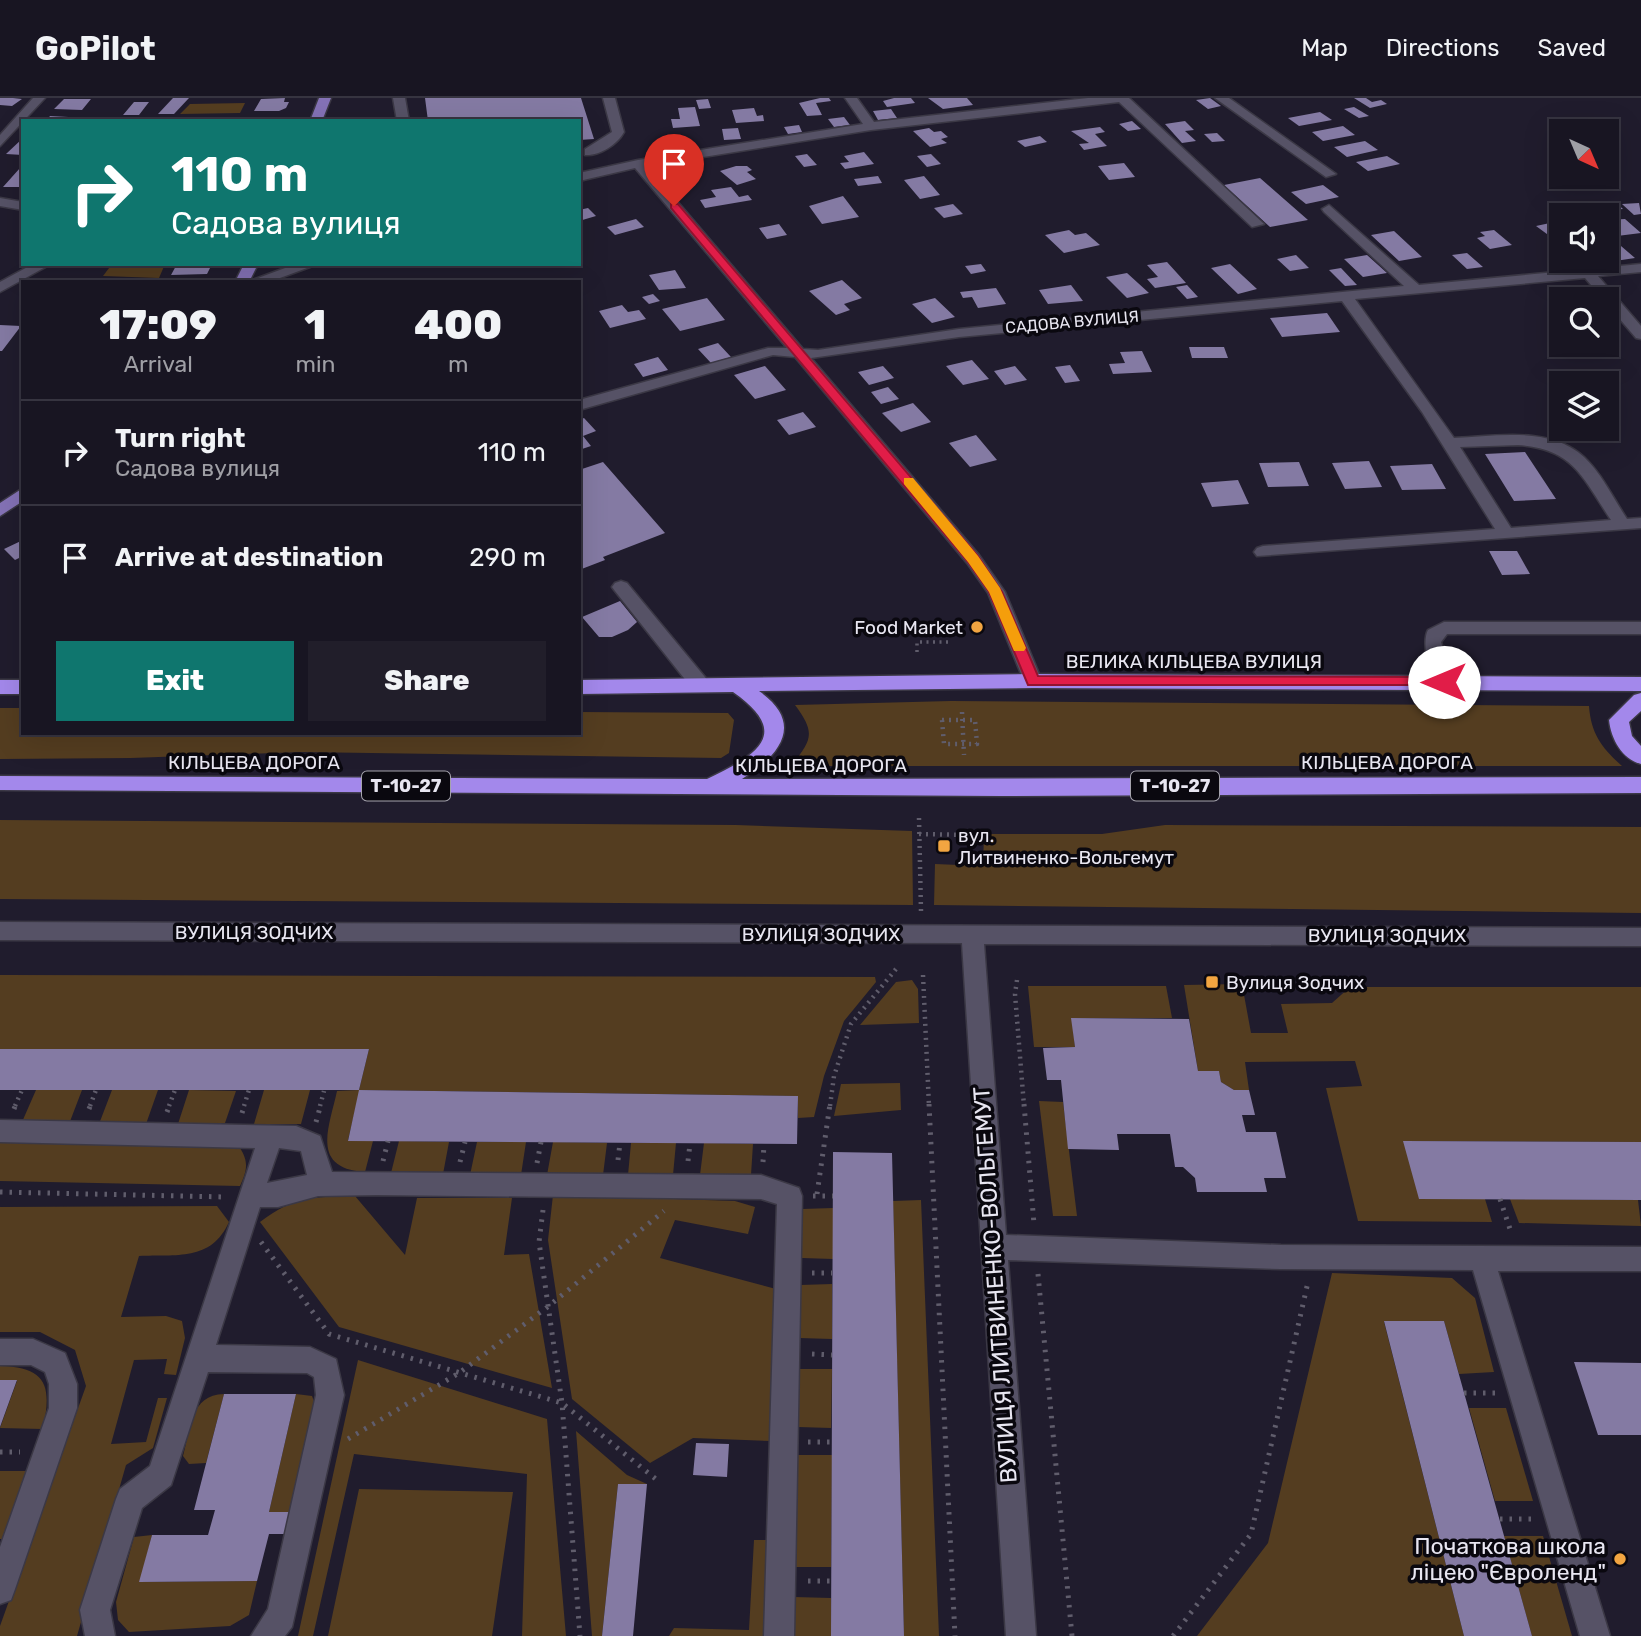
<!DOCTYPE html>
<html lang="en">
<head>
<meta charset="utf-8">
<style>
	:root { --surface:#181522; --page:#211e2a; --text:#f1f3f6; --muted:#9f9fa5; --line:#363440; --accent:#0f766e }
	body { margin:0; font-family:Rubik,sans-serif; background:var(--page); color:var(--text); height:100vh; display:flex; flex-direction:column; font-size:26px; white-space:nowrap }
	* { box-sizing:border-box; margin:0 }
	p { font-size:23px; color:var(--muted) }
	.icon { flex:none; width:38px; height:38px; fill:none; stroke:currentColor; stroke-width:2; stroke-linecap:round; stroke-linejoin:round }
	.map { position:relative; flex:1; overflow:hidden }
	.sheet { position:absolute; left:21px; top:182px; width:560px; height:455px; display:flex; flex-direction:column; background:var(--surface); border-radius:0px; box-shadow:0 7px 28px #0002,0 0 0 2px var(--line) }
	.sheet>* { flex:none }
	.guide { position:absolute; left:21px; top:21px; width:560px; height:147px; border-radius:0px; box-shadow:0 7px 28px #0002,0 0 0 2px var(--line); background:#0f766e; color:#fff; overflow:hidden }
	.needle { width:46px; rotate:136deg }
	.buttons { position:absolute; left:1549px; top:21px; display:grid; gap:14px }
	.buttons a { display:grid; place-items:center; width:70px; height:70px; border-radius:0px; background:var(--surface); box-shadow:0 7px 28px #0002,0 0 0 2px var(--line); font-size:35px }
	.pin { position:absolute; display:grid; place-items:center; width:60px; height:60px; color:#fff; margin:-72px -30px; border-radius:50% 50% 50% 0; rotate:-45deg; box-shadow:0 0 7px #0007 }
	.pin .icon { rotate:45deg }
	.me { position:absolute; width:77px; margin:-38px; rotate:270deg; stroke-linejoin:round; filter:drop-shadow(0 0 5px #0008) }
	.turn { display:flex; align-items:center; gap:24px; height:147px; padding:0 35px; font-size:32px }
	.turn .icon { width:91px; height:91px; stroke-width:2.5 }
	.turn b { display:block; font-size:49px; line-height:60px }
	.eta { display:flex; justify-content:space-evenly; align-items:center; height:119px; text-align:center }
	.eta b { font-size:42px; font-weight:800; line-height:49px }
	.button { display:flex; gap:14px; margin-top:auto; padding:14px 35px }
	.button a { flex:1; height:80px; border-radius:0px; background:var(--accent); color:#fff; font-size:28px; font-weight:800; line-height:80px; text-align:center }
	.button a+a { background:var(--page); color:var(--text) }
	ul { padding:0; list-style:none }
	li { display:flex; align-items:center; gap:21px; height:105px; padding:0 35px; border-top:2px solid var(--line) }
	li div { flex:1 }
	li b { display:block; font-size:26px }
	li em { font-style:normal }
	header { display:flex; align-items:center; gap:42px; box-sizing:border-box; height:98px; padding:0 35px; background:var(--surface); border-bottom:2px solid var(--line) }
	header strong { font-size:33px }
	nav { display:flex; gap:38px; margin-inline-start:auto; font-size:24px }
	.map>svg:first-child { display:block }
	.green { fill:#543d20 }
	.building { fill:#847aa3 }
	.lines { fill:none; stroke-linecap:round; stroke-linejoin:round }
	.minor-casing { stroke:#3b3845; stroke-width:3 }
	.major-casing { stroke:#3b3845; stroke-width:3 }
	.highway-casing { stroke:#3b3845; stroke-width:3 }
	.path-far2 { stroke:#605d6c; stroke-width:3.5; stroke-dasharray:2 4.5; stroke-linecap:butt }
	.path-far1 { stroke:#605d6c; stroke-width:4.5; stroke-dasharray:2 5; stroke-linecap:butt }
	.path { stroke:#605d6c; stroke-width:5; stroke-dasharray:2.5 7; stroke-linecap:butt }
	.minor { fill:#565266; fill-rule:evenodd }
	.major { fill:#8472b6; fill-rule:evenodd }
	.highway { fill:#a388eb; fill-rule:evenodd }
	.route { fill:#e11d48; stroke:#92132f; stroke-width:2 }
	.slow { fill:#f59e0b }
	.poi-dot { fill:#f2a541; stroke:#0a080f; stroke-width:2.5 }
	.labels { text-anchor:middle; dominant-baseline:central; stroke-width:7; stroke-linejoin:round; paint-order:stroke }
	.far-street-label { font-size:16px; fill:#e8e6f1; stroke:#0a080f }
	.shield { fill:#0a080f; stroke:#a5a3ad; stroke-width:2 }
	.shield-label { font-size:18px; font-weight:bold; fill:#e8e6f1 }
	.poi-label { font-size:19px; fill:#e8e6f1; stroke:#0a080f; text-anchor:start }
	.street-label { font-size:19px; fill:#e8e6f1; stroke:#0a080f }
	.near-street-label { font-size:23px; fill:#e8e6f1; stroke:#0a080f }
	.near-poi-label { font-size:23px; fill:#e8e6f1; stroke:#0a080f; text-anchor:end }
</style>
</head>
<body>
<header>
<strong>GoPilot</strong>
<nav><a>Map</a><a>Directions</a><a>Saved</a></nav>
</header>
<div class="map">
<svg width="1641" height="1538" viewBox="0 0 1641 1538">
	<rect width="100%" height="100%" fill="#201c2d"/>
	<path class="green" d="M245 5 240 15 180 16 190 6Z
		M112 166H165L159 180 103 178Z
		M951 603 1589 608C1591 636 1602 650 1622 668H791C812 642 816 635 795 607Z
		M0 610H23V635H579V614L728 615 734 622 729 655 721 660 301 654 131 660 0 661Z
		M0 722 736 727 912 733 913 807 0 801Z
		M1165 727 1641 729V815L934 807 935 766 983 768 984 736H1102Z
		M0 877 875 879 876 884 844 923 824 978 814 1019 798 1020V998L360 992 348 1042 373 1043 365 1074C310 1070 329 1030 337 993L359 992 369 951H0Z
		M912 882 918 891 919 925 860 927 896 884Z
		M1242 886 1251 935H1288L1281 906 1332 905 1350 889H1641V1044L1404 1043 1485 1101 1492 1124 1358 1123 1326 990 1362 988 1355 963 1245 964 1249 992H1234L1221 984 1219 974 1198 973 1184 887Z
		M1028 888H1166L1172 920H1072L1075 949H1034Z
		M900 985 901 1012 834 1018 841 986Z
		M36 992H82L69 1026 22 1024Z
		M112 992H158L146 1026H99Z
		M189 992 236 993 225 1025 178 1026Z
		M264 992H310L301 1026H254Z
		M1039 1003 1063 1004 1077 1118H1053Z
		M0 1043 240 1050C249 1064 247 1073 240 1088L0 1083Z
		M399 1043 449 1044 443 1076 391 1075Z
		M477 1044H526L521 1077H470Z
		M553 1044 607 1045 603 1077H547Z
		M631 1045H676L673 1077H628Z
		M704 1045 753 1046 751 1077H700Z
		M553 1097 735 1103 755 1109 748 1136 675 1122 660 1160 776 1191 771 1343 693 1340 650 1365 572 1301 548 1142Z
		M355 1098 405 1157 417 1100H512L504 1157 529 1156 552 1290 339 1229 260 1124C294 1098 315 1099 355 1098Z
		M1510 1101 1638 1102 1641 1128 1519 1125Z
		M921 1102 939 1538H904L893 1103Z
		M217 1108 229 1124C211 1164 176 1156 139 1158L121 1219 166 1218 182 1223 185 1240 176 1277 164 1276 167 1261 134 1262 111 1346 146 1344 158 1300H167L153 1350 126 1367 77 1538H0V1528L86 1288 75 1252 40 1234H0V1109Z
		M833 1110V1161L802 1160V1111Z
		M1332 1175 1452 1180 1475 1200 1494 1274 1459 1276 1444 1223 1384 1224 1464 1538H1197L1268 1445Z
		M832 1186V1241L799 1240 800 1187Z
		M358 1262 547 1321 566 1538H522L527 1376 354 1356 313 1538H298Z
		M0 1268C47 1269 52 1288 43 1331L0 1330 17 1283 0 1282Z
		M798 1271H832L831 1330 798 1329Z
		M224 1296 206 1365 189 1366 183 1358C191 1330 190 1297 224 1296Z
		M296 1296 312 1298 315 1306 291 1414H269Z
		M1469 1310H1506L1533 1403H1495Z
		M576 1333 627 1377 647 1386H618L602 1538H592Z
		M798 1357H832L831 1469H795Z
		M0 1373H27L4 1441H0Z
		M359 1391 513 1394 492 1538H328Z
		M152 1437 140 1484 257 1483 249 1517 230 1528 129 1534 118 1522 116 1504 134 1439Z
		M1504 1438H1543L1572 1538H1532Z
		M754 1442H767L765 1538H669L674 1530 749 1532Z
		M794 1499 831 1500V1538H793Z"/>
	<path class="building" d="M0 0H13L22 1 12 8 0 7Z
		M173 0H189L174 16H158Z
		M285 0 284 4H289L286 10 279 13H254L261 1Z
		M425 0H581L594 41 579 42V23H428Z
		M820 0H829L831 3 816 5 822 17 807 18 799 5Z
		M894 0H911L915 5 887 9 883 3Z
		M928 0H967L973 7 943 11Z
		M1210 0 1221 8 1208 11 1196 2Z
		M1354 0H1366L1372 4 1381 2 1387 6 1370 10Z
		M64 1H91L82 12 54 11Z
		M708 1 711 10 699 11 696 2Z
		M134 4H149L139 17H123Z
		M695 9 700 28 673 30 671 21H680L678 10Z
		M1354 9 1369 18 1359 20 1344 11Z
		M754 10 757 18 763 17 764 23 736 25 732 12Z
		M891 11 897 20 878 22 873 13Z
		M1320 14 1332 22 1299 28 1288 20Z
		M50 18 87 20 84 23H46Z
		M844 19 850 27 834 29 828 21Z
		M1132 23 1141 31 1128 33 1119 26Z
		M1185 23 1194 32 1185 33 1196 43 1182 45 1165 26Z
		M799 27 802 34 788 36 784 29Z
		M1343 28 1355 37 1323 43 1312 34Z
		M1100 29 1105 34 1095 36 1107 48 1084 52 1079 46 1089 45 1071 33Z
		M738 30 741 41 724 42 722 31Z
		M929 30 934 34 941 33 948 39 941 41 947 45 930 49 913 33Z
		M1217 35 1225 43 1212 44 1204 36Z
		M1040 38 1047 44 1025 49 1017 43Z
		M23 40V57L6 56Z
		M1365 43 1378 52 1347 59 1334 49Z
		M678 45 679 50 658 52 657 47Z
		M864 54 874 66 845 71 840 65 849 64 844 58Z
		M807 56 817 67 804 69 795 58Z
		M931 56 941 66 927 69 917 58Z
		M1387 58 1400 66 1368 73 1356 64Z
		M1124 65 1135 79 1109 82 1098 68Z
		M736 68H747L752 72 747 74 756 81 737 87 720 73Z
		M20 70H23V89H3Z
		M878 78 882 85 858 88 854 81Z
		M924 78 940 97 920 101 904 82Z
		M1260 80 1308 122 1270 129 1224 87Z
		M1323 87 1339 99 1306 106 1291 94Z
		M731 89 739 99 748 97 752 102 705 110 700 102 716 99 711 92Z
		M843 98 859 119 822 126 809 108Z
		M1614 103 1623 111 1609 112 1601 104Z
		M1639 105 1641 116 1634 117 1622 106Z
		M953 106 963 116 944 120 934 110Z
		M588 110 596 118 579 123V112Z
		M636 121 644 129 615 137 607 129Z
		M1625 121 1641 135 1617 138 1606 128V122Z
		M1550 125 1561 133V137L1551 139 1536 128Z
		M779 126 787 137 767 141 759 130Z
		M1069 132 1075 137 1086 135 1100 147 1064 155 1045 137Z
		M1494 132 1512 147 1490 151 1477 140 1485 138 1480 134Z
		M1394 133 1422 159 1399 163 1371 137Z
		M1621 148 1635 160 1615 163 1606 157V150Z
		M1467 155 1483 169 1467 171 1452 157Z
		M1296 157 1309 170 1290 173 1277 161Z
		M1367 157 1387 175 1363 179 1344 161Z
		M1167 164 1186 185 1155 190 1147 181 1158 179 1147 167Z
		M177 166H212L207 176 171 177Z
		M981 166 986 173 971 176 965 168Z
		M1230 166 1257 191 1238 196 1211 170Z
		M1341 170 1357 187 1345 188 1329 172Z
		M675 172 686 190 659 192 649 177Z
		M1127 175 1149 195 1127 200 1106 179Z
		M842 182 862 200 844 206 850 212 836 217 809 193Z
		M1071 187 1083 203 1048 206 1039 192Z
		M1187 187 1198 199 1187 201 1176 189Z
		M996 190 1006 206 978 210 972 199 963 200 960 194Z
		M653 196 660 203 649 206 642 199Z
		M707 200 725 222 680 233 662 211Z
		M935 200 955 219 932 225 912 206Z
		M622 207 628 214 639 212 646 221 610 230 599 213Z
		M1327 215 1340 234 1282 239 1270 220Z
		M0 227 21 228 2 253H0Z
		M718 245 731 259 711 265 698 251Z
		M1189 249H1224L1228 260H1192Z
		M1142 253 1152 274 1113 276 1109 266 1125 265 1120 254Z
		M658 259 668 272 643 279 634 266Z
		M972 262 989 281 963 287 946 268Z
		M1070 267 1080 283 1065 285 1055 269Z
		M765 268 786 292 755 301 734 277Z
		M883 268 894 280 869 287 858 274Z
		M1015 268 1027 282 1005 287 994 273Z
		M888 289 899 301 881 306 871 294Z
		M913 305 931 324 901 334 882 315Z
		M803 314 816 329 789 337 777 322Z
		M584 320 596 333 583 338 591 348 579 352V322Z
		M976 337 997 362 970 369 949 345Z
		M1525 354 1556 401 1514 403 1485 356Z
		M1369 363 1382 389 1345 391 1332 365Z
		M603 364 665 435 603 459 605 462 579 472V372Z
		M1299 364 1309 388 1268 389 1259 365Z
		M1432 366 1446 391 1402 392 1390 368Z
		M1238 382 1249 406 1212 409 1201 385Z
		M23 442V458L15 462 4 451Z
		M1489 453H1517L1530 476 1502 477Z
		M620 503 637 524 628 532 612 539H599L582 519Z
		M1071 920 1189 921 1198 973H1219L1221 984 1234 992H1249L1255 1017H1242L1246 1034H1276L1286 1080H1264L1267 1094H1197L1195 1080 1183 1069H1175L1170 1036H1117L1119 1052 1068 1051 1061 982H1047L1043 950 1075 949Z
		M0 951H369L359 992H0Z
		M359 992 798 998 797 1046 348 1043Z
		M1403 1043 1641 1044V1102L1419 1101Z
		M833 1054 892 1055 904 1538H831Z
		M1384 1223H1444L1532 1538H1464Z
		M1574 1264 1641 1265V1337H1598Z
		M0 1282H17L0 1329Z
		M224 1296H296L269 1414H291L286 1436H269L257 1483 139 1484 152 1437H208L215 1412H194Z
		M696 1345 729 1346 727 1379 693 1377Z
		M618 1386H647L633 1538H602Z"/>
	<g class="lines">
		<defs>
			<path id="minor" d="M33 0H45L0 48V37Z
				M393 0H405L409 23H397Z
				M603 0H615L624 34C617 47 599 58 585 57V51L612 34Z
				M845 0H857L874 24 1088 0H1129L1264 126 1252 129 1119 4 871 32 647 68 803 251 818 252 959 231 1404 188 1324 114 1322 111 1329 107 1419 187 1641 166V174L1598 178 1641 228V241L1636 240 1606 205V201H1603L1585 180 1355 201 1454 340C1496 338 1550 328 1584 359 1602 376 1613 400 1627 421L1641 420V430L1257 458 1254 454 1257 450 1263 448 1495 431 1422 314 1342 203 959 239 811 260 979 457 1005 494 1042 583 1040 588H1026L988 495 967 465 795 259 773 257 579 312V302L768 250H787L635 70 579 83V75L638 62 863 26ZM1518 347C1574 351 1582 379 1611 422L1511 430 1460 349Z
				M1215 0H1229L1336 76 1326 79Z
				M0 100 23 104V112L0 108Z
				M33 166H51L0 194V184Z
				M296 166H318L269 184H247Z
				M621 483 627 485 709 584 711 589 709 594H695L615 493 612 489 615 485Z
				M1444 524H1641V536H1447L1441 544 1453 584 1444 591C1429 586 1421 544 1428 532Z
				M0 824 1641 830V848L984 846 1006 1137 1281 1147 1641 1149V1173H1498L1610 1538H1580L1473 1172 1281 1171 1008 1162 1036 1538H1006L962 845 0 842Z
				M0 1022 296 1028 320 1038 332 1074 761 1077 799 1090 802 1098 794 1538H764L777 1106 761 1101 377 1097 318 1098 278 1109H260L216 1247 310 1249 336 1261 344 1297 292 1529 285 1538H251L268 1511 316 1297 314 1279 307 1275 208 1274 171 1387 142 1410 110 1512 115 1538H85L80 1512 116 1401 120 1391 150 1368 255 1050 0 1044ZM279 1050 301 1053 307 1077 267 1085Z
				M0 1241H33L65 1255 77 1286V1310L15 1491 11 1502 0 1506V1449L49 1310V1286L45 1274 31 1267H0Z"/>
			<path id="major" d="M319 0H331L322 23H310Z
				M244 166H258L249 184H235Z
				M23 390V403L0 418V405Z"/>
			<path id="highway" d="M1033 576 1641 579V593L1033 590 759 593C806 626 779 658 742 681L1641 679V695L999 698 0 692V678L707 681C757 657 793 636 733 594L579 596V582Z
				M0 582H23V596H0Z
				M1641 595V613L1629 624 1632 638 1641 648V666C1622 661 1611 641 1609 622L1634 597Z"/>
		</defs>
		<use href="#minor" class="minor-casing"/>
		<use href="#major" class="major-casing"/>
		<use href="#highway" class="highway-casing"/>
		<path class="path-far2" d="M917 554V544H948"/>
		<path class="path-far1" d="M962 614 964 657
			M942 622H975L977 646H944Z
			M919 720 921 813
			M919 736 968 737
			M923 877 929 1008
			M1017 882 1015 896 1024 1008
			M15 1008 22 992
			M90 1008 96 992
			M169 1008 175 992
			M244 1008 249 992
			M320 1008 324 993
			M830 1008 834 978 851 926 896 871"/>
		<path class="path" d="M929 1006 955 1538
			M1024 1006 1034 1126
			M14 1011 16 1006
			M89 1011 91 1006
			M167 1014 170 1006
			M242 1015 245 1006
			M316 1024 321 1006
			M618 1062 620 1045
			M383 1063 388 1043
			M688 1063 690 1046
			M460 1064 465 1044
			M763 1064 764 1046
			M537 1065 541 1044
			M0 1094 226 1099
			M817 1096 830 1006
			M813 1098H833
			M1500 1101 1512 1137
			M543 1112 539 1144 562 1305 580 1538
			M261 1144 329 1236 562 1305 657 1382
			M812 1175H832
			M1038 1176 1072 1538
			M812 1256 832 1257
			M1464 1295H1495
			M348 1341 459 1275 550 1207 664 1113
			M808 1344H832
			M0 1354H20
			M1500 1421H1534
			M808 1483H831
			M1173 1538 1251 1436 1308 1184"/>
		<use href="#minor" class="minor"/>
		<use href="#major" class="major"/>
		<use href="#highway" class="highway"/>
	</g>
	<path class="route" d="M671 106H678L978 458 1002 494 1038 578 1444 579 1449 580V587H1028L989 494 968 464 671 110Z"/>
	<path class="slow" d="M904 380H913L978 458 1000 490 1026 550 1024 553H1014L989 494 968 464 904 386Z"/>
	<g class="poi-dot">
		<circle cx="977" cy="529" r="7"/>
		<rect x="937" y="741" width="14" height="14" rx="3.5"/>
		<rect x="1205" y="877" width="14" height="14" rx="3.5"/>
		<circle cx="1620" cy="1461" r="7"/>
	</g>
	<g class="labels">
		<g class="far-street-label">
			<text transform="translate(1072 224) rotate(-5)">САДОВА ВУЛИЦЯ</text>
		</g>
		<g class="shield">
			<rect x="362" y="673.5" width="88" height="29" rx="5"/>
			<rect x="1131" y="673.5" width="88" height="29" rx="5"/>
		</g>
		<g class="shield-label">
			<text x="406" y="688">Т-10-27</text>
			<text x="1175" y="688">Т-10-27</text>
		</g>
		<g class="poi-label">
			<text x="963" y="529" text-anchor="end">Food Market</text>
			<text x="958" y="737">вул.<tspan x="958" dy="22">Литвиненко-Вольгемут</tspan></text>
			<text x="1226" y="884">Вулиця Зодчих</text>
		</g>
		<g class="street-label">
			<text x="1194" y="563">ВЕЛИКА КІЛЬЦЕВА ВУЛИЦЯ</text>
			<text x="254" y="664">КІЛЬЦЕВА ДОРОГА</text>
			<text x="1387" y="664">КІЛЬЦЕВА ДОРОГА</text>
			<text x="821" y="667">КІЛЬЦЕВА ДОРОГА</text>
			<text x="254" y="834">ВУЛИЦЯ ЗОДЧИХ</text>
			<text x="821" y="836">ВУЛИЦЯ ЗОДЧИХ</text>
			<text x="1387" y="837">ВУЛИЦЯ ЗОДЧИХ</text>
		</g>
		<g class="near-street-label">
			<text transform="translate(995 1187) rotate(-94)">ВУЛИЦЯ ЛИТВИНЕНКО-ВОЛЬГЕМУТ</text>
		</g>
		<g class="near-poi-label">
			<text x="1606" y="1448">Початкова школа<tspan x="1606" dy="26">ліцею "Євроленд"</tspan></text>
		</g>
	</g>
</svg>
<div class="buttons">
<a><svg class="needle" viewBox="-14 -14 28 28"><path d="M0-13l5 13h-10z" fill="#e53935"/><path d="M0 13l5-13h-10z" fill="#9f9fa5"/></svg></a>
<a><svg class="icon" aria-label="sound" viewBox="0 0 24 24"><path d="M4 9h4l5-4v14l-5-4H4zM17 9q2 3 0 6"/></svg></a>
<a><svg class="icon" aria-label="search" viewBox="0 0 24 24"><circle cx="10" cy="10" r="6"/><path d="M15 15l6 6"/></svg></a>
<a><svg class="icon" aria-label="layers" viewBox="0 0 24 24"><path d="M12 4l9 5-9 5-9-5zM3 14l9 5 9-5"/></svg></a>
</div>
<div class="pin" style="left:674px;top:108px;background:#d93025"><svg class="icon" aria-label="arrive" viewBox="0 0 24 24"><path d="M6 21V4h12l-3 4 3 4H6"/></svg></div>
<svg class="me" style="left:1444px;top:584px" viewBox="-20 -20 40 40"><circle r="19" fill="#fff"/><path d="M0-13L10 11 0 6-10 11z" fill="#e11d48"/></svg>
<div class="guide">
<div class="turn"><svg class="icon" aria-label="right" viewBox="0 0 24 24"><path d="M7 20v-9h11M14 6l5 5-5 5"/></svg><div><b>110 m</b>Садова вулиця</div></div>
</div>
<section class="sheet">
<div class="eta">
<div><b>17:09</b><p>Arrival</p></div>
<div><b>1</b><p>min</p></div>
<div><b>400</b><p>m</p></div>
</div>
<ul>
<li><svg class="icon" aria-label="right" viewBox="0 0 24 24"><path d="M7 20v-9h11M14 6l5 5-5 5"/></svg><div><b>Turn right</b><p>Садова вулиця</p></div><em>110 m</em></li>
<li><svg class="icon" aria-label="arrive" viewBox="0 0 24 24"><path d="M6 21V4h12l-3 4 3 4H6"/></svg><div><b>Arrive at destination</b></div><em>290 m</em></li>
</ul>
<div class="button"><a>Exit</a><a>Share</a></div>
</section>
</div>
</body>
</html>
